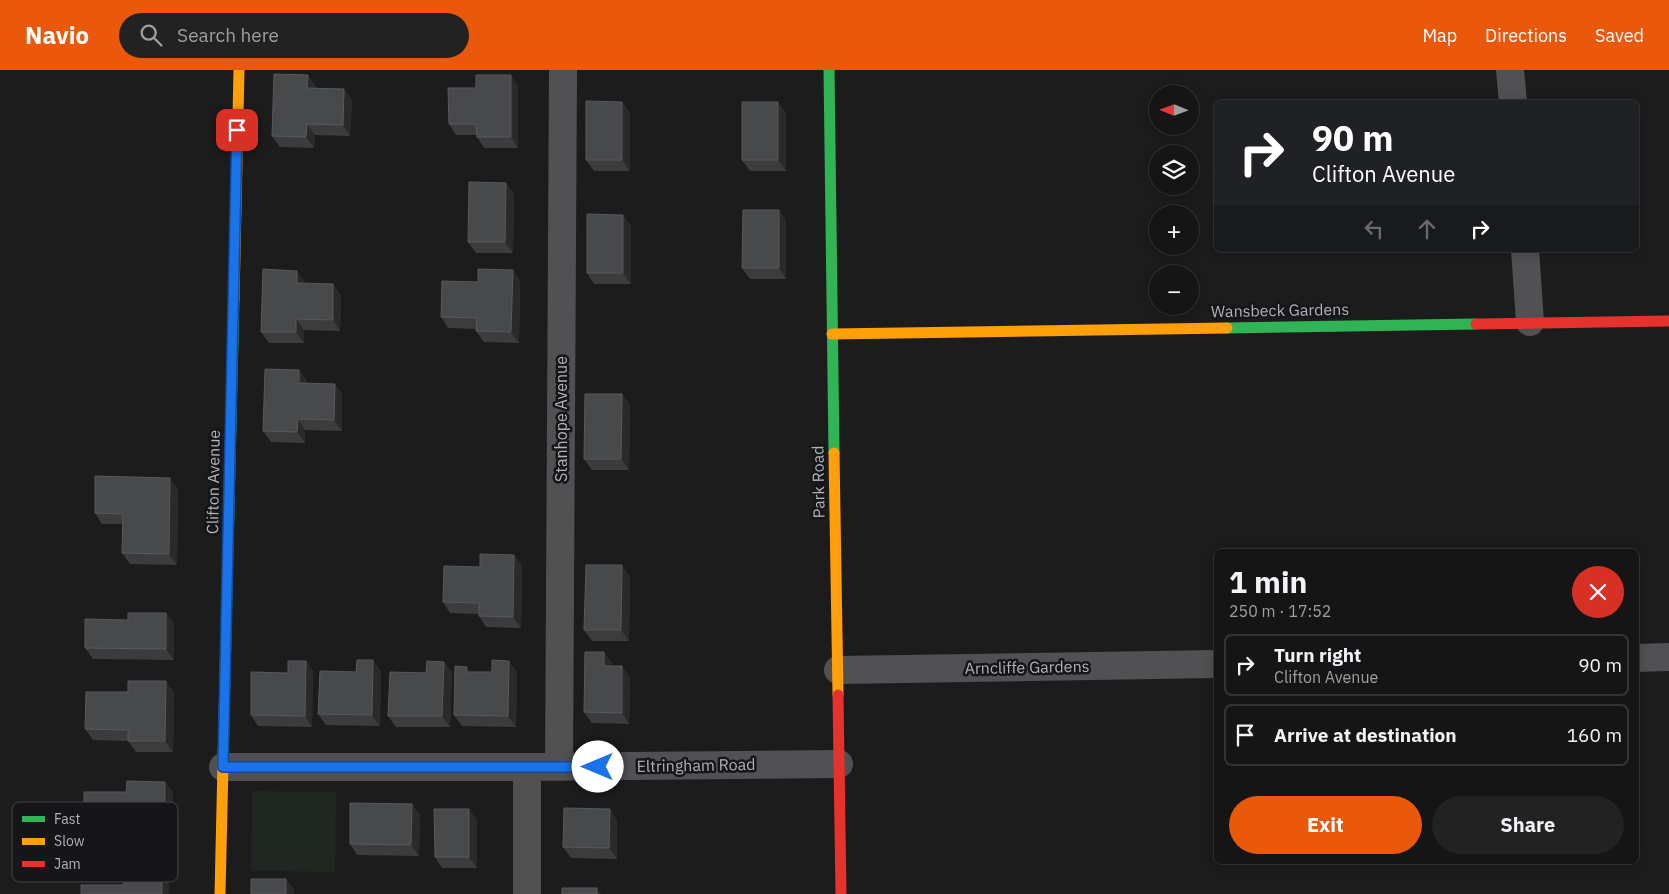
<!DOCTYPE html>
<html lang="en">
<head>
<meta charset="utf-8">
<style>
	:root { --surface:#151515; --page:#222; --text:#f1f3f6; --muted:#9d9fa0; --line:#343434; --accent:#ea580c }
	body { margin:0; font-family:"IBM Plex Sans",sans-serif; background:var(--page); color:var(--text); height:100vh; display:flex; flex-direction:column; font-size:19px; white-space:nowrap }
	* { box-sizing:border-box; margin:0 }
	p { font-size:16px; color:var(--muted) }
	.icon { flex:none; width:28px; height:28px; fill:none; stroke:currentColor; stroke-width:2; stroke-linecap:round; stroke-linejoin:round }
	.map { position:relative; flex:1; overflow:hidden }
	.drawer { position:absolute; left:1214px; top:479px; width:425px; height:315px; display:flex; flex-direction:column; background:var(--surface); border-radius:8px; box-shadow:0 2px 12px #0003,0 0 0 1px var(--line) }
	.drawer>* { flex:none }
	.top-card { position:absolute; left:1214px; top:30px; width:425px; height:152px; border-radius:8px; box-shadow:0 2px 12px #0003,0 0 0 1px var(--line); background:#202124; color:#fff; overflow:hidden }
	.needle { width:32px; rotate:271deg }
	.fabs { position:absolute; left:1149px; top:15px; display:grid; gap:10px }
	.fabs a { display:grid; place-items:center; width:50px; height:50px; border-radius:50%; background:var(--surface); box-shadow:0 2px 12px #0003,0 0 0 1px var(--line); font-size:25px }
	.pin { position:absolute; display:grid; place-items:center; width:42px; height:42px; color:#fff; margin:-21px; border-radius:10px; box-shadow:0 2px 8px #0006 }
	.me { position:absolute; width:55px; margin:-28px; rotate:270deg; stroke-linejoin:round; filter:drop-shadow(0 0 4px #0008) }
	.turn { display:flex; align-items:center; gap:18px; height:105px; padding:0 15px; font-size:22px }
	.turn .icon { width:65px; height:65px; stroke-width:2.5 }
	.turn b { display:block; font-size:35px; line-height:42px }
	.lanes { display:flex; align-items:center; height:48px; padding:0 15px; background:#0003; justify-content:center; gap:25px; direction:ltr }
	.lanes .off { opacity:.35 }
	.round { display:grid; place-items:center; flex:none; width:52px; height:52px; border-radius:26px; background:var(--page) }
	.headline { display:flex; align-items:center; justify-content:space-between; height:85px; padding:0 15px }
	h1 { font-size:30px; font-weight:700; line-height:38px }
	.action { display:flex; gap:10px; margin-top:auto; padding:10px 15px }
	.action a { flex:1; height:58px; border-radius:30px; background:var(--accent); color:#fff; font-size:20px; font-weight:700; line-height:58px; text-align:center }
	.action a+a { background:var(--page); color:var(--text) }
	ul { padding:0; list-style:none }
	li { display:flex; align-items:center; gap:15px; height:62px; margin:0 10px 8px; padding:0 5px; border:2px solid var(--line); border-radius:8px }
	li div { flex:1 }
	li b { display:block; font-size:19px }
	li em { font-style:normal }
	header { display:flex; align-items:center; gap:30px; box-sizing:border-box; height:70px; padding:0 25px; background:var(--accent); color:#fff }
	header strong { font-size:24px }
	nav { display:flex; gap:28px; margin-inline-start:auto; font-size:18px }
	.search { width:350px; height:45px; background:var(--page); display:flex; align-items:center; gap:12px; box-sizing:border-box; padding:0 18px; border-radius:28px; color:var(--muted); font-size:19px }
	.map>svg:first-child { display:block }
	.green { fill:#202621 }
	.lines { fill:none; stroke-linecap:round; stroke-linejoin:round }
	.street { stroke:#515154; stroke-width:28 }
	.fast { stroke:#30b455; stroke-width:11 }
	.slow { stroke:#ff9f0a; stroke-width:11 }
	.jam { stroke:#e5322d; stroke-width:11 }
	.wall { fill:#3c3c3d }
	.shaded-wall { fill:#2a2a2a }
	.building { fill:#48494b; stroke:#58595c }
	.route-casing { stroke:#114b97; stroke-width:12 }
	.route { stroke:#1a73e8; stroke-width:9 }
	.labels { text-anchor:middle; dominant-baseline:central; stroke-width:5; stroke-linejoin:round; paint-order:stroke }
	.street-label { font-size:16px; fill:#afb2ba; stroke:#161618 }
	.key { fill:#161618; stroke:#444549; stroke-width:1 }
	.key-label { font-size:14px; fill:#afb2ba }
</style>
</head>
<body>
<header>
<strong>Navio</strong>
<div class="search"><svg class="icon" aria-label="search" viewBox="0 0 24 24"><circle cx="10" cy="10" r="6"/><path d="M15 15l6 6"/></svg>Search here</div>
<nav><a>Map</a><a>Directions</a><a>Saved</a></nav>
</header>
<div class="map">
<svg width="1669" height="824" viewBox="0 0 1669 824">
	<rect width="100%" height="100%" fill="#1c1c1c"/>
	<path class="green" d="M252 721 336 722 335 802 251 801Z"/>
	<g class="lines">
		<path class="street" d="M1510 0 1513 32
			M1525 180 1530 252
			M1636 588 1669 587
			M838 600 1216 594
			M223 697H527L839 694
			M559 697 563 0
			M527 824V697"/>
		<path class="fast" d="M829 0 834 383
			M1227 258 1476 254
			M226 563 234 229"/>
		<path class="slow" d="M234 229 239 0
			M832 264 1227 258
			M834 383 838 625
			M220 824 226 563"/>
		<path class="jam" d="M1476 254 1669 251
			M838 625 841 824"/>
	</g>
	<path class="wall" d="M316 16V18L344 19 352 30 350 66 315 65 314 78 280 77 272 66Z
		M518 16V78H484L477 67V65H456L449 54 476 18Z
		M622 32 630 43V101H594L586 90Z
		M786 43V101H750L742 90Z
		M514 124 513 183H476L468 172Z
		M623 145 631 156V214H594L587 203Z
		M786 151V209H750L742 198Z
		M520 211 519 273 484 272 476 261 477 259 448 258 441 247 478 212Z
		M305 212V214H333L341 225 340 261 304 260V273H269L261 262Z
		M299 300 307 311V314H335L342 325V361L305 360V373L271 372 263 361Z
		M622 324 630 335 629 400H592L584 389Z
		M178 419 177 495 130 494 122 483 123 454H102L95 443Z
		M514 485 522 496 521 558 486 557 479 546V544L450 543 443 532 480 497Z
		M630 506 629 571H592L584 560Z
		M166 543 174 554V590L93 589 85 578 128 550Z
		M373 590 381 601 380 656 326 655 318 644 356 602Z
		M306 591 313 602 312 657 258 656 251 645 288 603Z
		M509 591 517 602 516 657 462 656 454 645 471 602H492Z
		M444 592 452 603 450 657H396L388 646 426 603Z
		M612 593V596L630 607 629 654 592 653 584 642Z
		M174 622 173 682H136L128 671 93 670 85 659Z
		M165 712 173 723 172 783 134 782 127 772 91 771 84 760 126 722Z
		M412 734 420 745 419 786 357 785 350 774Z
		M477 750V798H442L435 787Z
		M617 750V789L571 788 563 777Z"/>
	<path class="shaded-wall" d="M308 5 316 16 315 29 307 18Z
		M511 5 518 16V78L511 67Z
		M344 19 352 30 350 66 343 55Z
		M622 32 630 43V101L622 90Z
		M778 32 786 43V101L778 90Z
		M307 54 315 65 314 78 306 67Z
		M506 113 514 124 513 183 505 172Z
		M779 140 786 151V209L779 198Z
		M623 145 631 156V214L623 203Z
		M513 200 520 211 519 273 511 262Z
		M297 201 305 212V224L297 213Z
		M333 214 341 225 340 261 333 250Z
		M296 249 304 260V273L296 262Z
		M299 300 307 311 306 324 299 313Z
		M335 314 342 325V361L334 350Z
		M622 324 630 335 629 400 621 389Z
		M298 349 305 360V373L297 362Z
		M170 408 178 419 177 495 169 484Z
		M514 485 522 496 521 558 513 547Z
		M622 495 630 506 629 571 621 560Z
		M166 543 174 554V590L166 579Z
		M604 582 612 593V607L604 596Z
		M373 590 381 601 380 656 372 645Z
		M306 591 313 602 312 657 305 646Z
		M509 591 517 602 516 657 508 646Z
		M444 592 452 603 450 657 442 646Z
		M622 596 630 607 629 654 622 643Z
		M166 611 174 622 173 682 165 671Z
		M165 712 173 723 172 783 164 772Z
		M412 734 420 745 419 786 411 775Z
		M469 739 477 750V798L469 787Z
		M610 739 617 750V789L609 778Z
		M162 805 170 816 169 824H162Z
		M286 809 294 820V824H286Z
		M597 818 601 824H597Z"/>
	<path class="building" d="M274 4 308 5 307 18 344 19 343 55 307 54 306 67 272 66Z
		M476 5H511V67H477L476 54H449L448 18H476Z
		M586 31 622 32V90H586Z
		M742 32H778V90H742Z
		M469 112 506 113 505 172H468Z
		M743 140H779V198H742Z
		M587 144 623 145V203H587Z
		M263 199 297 201V213L333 214V250L296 249V262H261Z
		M478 199 513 200 511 262 476 261 477 248 441 247 442 211 478 212Z
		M265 299 299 300V313L335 314 334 350 298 349 297 362 263 361Z
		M585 324H622L621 389H584Z
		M95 406 170 408 169 484 122 483 123 444 95 443Z
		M480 484 514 485 513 547 479 546V533L443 532 444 496 480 497Z
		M586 495H622L621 560H584Z
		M128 543H166V579L85 578V549L128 550Z
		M585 582H604V596H622V643L584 642Z
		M357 590H373L372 645 318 644 320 601 356 602Z
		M492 590 509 591 508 646 454 645 455 596 467 597V602H492Z
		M288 591H306L305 646 251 645V602L288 603Z
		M427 591 444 592 442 646H388L390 602 426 603Z
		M128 611H166L165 671H128V660L85 659 86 622H128Z
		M127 711 165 712 164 772 127 771V761L84 760V722H126Z
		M350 733 412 734 411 775 350 774Z
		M564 738 610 739 609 778 563 777Z
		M434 739H469V787H435Z
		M124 804 162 805V824H81V815H123Z
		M251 809H286V824H251Z
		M562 818H597V824H562Z"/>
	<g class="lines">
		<defs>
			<path id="route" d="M237 60 223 697H598"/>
		</defs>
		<use href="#route" class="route-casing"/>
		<use href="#route" class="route"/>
	</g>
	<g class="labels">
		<g class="street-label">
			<text transform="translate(1280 240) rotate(-1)">Wansbeck Gardens</text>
			<text transform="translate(561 349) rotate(-90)">Stanhope Avenue</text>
			<text transform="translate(213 412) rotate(-89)">Clifton Avenue</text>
			<text transform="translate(818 412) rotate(-91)">Park Road</text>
			<text transform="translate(1027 597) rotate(-1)">Arncliffe Gardens</text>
			<text transform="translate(696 695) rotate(-1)">Eltringham Road</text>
		</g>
	</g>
	<rect x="12" y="732" width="166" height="80" rx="8" class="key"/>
	<rect x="22" y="746" width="23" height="6" fill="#30b455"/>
	<rect x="22" y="768" width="23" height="7" fill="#ff9f0a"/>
	<rect x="22" y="791" width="23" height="6" fill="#e5322d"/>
	<g class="key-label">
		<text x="54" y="754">Fast</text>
		<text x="54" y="776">Slow</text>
		<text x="54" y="799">Jam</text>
	</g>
</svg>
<div class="fabs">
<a><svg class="needle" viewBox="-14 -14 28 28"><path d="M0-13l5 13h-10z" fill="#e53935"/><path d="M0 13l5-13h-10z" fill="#9d9fa0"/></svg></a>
<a><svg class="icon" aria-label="layers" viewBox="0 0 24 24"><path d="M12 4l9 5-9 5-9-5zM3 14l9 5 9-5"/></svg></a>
<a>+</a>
<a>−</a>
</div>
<div class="pin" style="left:237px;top:60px;background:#d93025"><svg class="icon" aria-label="arrive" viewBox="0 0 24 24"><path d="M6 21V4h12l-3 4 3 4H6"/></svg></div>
<svg class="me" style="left:598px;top:697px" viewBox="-20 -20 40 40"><circle r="19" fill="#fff"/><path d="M0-13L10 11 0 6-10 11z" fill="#1a73e8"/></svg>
<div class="top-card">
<div class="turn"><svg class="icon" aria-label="right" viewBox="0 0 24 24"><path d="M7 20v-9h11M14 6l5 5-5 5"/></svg><div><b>90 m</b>Clifton Avenue</div></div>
<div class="lanes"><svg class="icon off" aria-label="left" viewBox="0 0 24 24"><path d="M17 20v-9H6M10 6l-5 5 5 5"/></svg><svg class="icon off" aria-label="ahead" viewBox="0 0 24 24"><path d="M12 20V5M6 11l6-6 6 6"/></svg><svg class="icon" aria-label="right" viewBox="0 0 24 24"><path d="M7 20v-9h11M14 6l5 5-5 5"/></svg></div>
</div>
<section class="drawer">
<div class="headline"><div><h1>1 min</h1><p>250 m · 17:52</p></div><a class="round" style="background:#d93025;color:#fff"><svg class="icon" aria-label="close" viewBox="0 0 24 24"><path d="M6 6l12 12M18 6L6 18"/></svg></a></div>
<ul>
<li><svg class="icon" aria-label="right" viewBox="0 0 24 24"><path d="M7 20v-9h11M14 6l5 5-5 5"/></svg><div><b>Turn right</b><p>Clifton Avenue</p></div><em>90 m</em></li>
<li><svg class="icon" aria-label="arrive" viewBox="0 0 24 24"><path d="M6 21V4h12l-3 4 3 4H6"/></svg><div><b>Arrive at destination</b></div><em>160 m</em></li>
</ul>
<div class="action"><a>Exit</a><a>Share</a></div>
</section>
</div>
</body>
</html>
